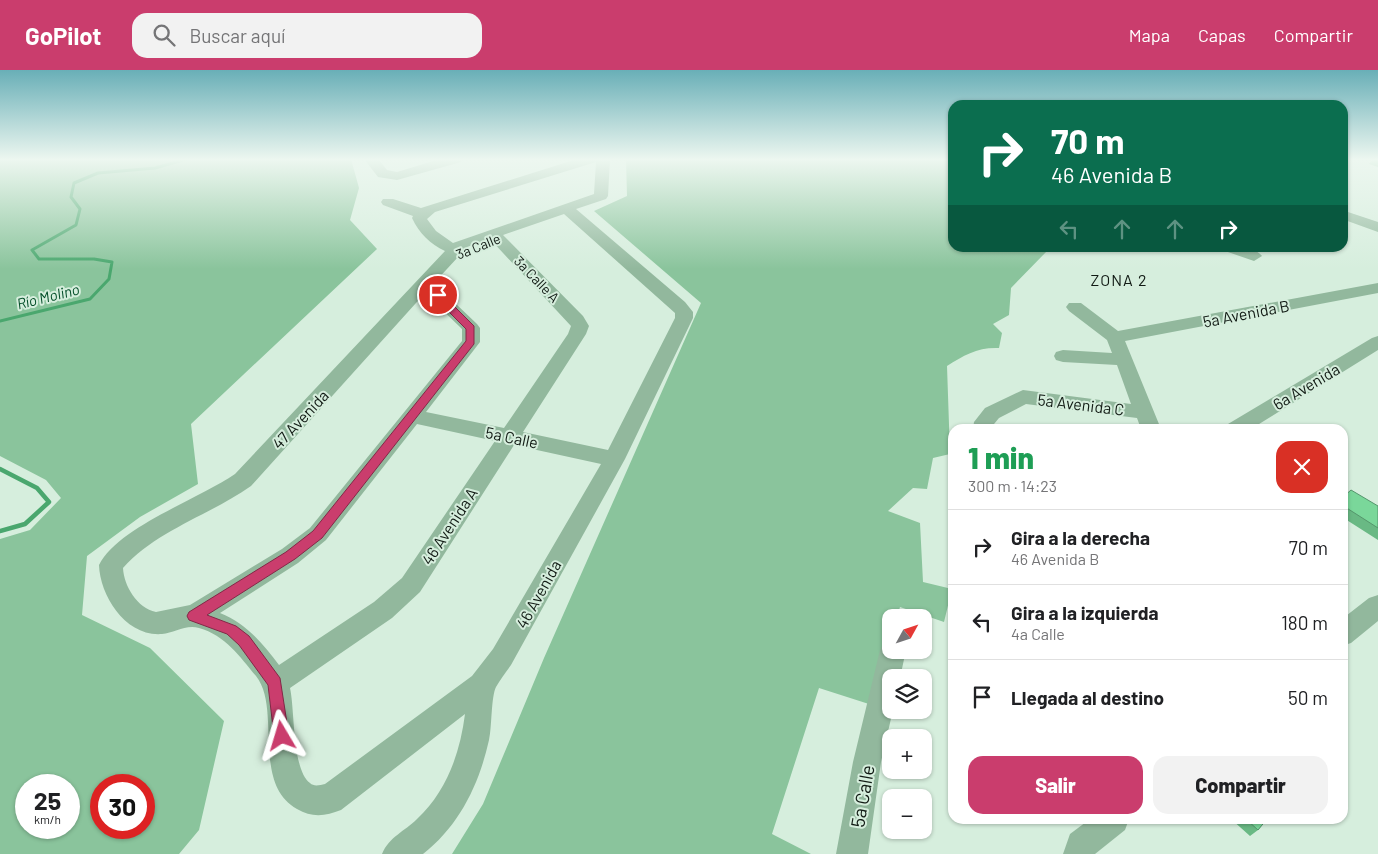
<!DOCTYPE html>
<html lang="es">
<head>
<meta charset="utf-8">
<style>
	:root { --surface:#fff; --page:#f2f2f2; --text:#202124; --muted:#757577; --line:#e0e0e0; --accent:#ca3d6d }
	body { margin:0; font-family:Barlow,sans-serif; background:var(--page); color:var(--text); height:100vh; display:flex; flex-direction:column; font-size:19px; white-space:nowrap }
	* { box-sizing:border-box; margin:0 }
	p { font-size:16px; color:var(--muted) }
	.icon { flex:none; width:28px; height:28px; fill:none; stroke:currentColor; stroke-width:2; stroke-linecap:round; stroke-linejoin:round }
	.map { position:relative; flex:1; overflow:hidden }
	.details { position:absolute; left:948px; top:354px; width:400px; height:400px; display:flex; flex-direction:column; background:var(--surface); border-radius:15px; box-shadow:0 1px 4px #0004 }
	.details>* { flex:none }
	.banner { position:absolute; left:948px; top:30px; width:400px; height:152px; border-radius:15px; box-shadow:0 1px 4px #0004; background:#0b6e4f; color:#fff; overflow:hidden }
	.needle { width:32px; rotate:50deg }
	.fabs { position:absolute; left:882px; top:539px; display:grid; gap:10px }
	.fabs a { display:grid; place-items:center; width:50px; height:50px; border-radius:10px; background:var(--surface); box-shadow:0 1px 4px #0004; font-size:25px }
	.speed { position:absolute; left:15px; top:704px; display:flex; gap:10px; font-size:25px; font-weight:700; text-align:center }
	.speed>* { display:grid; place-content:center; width:65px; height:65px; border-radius:50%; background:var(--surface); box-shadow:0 1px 4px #0004; line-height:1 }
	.speed small { font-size:12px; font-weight:400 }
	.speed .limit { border:8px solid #d22; background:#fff; color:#111 }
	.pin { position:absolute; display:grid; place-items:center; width:42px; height:42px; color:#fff; margin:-21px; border:2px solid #fff; border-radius:50%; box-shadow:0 1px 5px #0007 }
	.me { position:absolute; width:55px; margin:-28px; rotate:353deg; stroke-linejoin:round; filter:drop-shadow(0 0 4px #0008) }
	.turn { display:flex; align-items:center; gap:18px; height:105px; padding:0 20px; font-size:22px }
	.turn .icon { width:65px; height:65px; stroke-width:2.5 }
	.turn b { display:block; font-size:35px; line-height:42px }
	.lanes { display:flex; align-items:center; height:48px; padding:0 20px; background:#0003; justify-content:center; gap:25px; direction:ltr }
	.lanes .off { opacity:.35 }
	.round { display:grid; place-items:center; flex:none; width:52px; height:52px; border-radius:15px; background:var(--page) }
	.head { display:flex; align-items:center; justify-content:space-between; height:85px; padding:0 20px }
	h1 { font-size:30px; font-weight:800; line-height:38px; color:#1e9e55 }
	.cta { display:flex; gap:10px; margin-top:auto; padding:10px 20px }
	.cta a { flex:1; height:58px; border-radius:15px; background:var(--accent); color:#fff; font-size:20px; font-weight:800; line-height:58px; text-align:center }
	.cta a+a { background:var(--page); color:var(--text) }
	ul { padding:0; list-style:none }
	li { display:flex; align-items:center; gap:15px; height:75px; padding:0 20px; border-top:1px solid var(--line) }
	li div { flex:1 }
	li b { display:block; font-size:19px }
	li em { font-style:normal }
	header { display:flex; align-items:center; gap:30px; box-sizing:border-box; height:70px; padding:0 25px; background:var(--accent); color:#fff }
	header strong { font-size:24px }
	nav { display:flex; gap:28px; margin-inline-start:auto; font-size:18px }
	.search { width:350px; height:45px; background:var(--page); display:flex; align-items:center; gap:12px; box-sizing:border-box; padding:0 18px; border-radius:15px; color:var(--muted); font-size:19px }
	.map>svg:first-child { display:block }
	.green { fill:#8ac49c; fill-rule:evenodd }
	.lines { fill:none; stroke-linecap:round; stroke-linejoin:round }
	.stream-far1 { stroke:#4aa76e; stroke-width:3 }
	.stream { stroke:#4aa76e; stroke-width:4.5 }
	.minor { fill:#92b89d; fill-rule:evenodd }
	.wall { fill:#69b984 }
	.building { fill:#7ad79a; stroke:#55966c }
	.route { fill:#ca3d6d; stroke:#832847 }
	.labels { text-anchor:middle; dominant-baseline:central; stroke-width:4; stroke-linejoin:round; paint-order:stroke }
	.far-street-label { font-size:14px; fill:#111a14; stroke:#d6eedd }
	.far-water-label { font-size:15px; font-style:italic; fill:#034e28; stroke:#d6eedd }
	.far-quarter-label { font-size:16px; letter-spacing:1px; fill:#111a14; stroke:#d6eedd }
	.street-label { font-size:16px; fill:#111a14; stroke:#d6eedd }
	.near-street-label { font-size:19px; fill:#111a14; stroke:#d6eedd }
</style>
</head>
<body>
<header>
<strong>GoPilot</strong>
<div class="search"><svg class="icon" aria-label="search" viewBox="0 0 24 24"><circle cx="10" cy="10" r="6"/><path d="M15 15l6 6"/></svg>Buscar aquí</div>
<nav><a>Mapa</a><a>Capas</a><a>Compartir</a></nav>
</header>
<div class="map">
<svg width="1378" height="784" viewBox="0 0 1378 784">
	<rect width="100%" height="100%" fill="#d6eedd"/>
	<path class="green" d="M0 89H351L359 118 350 150 377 179 191 354 198 414 140 447 87 486 82 545 150 578 224 651 199 760 179 784H0V469L30 460 61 428 46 410 0 386ZM26 715H69V758H26ZM101 715H144V758H101Z
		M626 89H952V178H1038L1047 181 1011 218 1009 245 993 254 1002 263 999 278C978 277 964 285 947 296L950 384 933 388 927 419 913 418 888 441 920 453 923 512 952 519 944 552 900 537 897 547 891 548V567L872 635 819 618 772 764 811 784H452L483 734 544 588 701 233 594 141 627 126Z"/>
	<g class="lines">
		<path class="stream-far1" d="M0 251 90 229 109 209 112 192 94 189H39L32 180 76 155 80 139 71 127 74 113 98 103 155 98 187 89"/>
		<path class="stream" d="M0 399 37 418 49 432 25 454 0 461"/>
		<path class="minor" d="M364 89H378L387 100 397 102 440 89H462L461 92 397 110 378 107Z
			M577 89H610L608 126 606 129 576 139 685 232 693 242V248L625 389 511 595C506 602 500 610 496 617 491 627 492 657 489 670 479 715 459 756 423 784H382C389 767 405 761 417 749 447 721 460 683 465 644L341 740C326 746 312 748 297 739 251 713 282 639 256 606 240 587 225 565 199 558 186 554 174 563 162 564 126 567 100 526 99 495 118 457 199 429 235 404L445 181C430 174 419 163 412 148L413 146 383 135 381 132 383 129H393L421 138ZM596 92 594 124 453 173 436 161 427 149 435 142ZM564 144 675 243V248L608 380 523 362 586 264 589 256 583 246 503 165ZM490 169 571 256 568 264 504 358 426 342 480 272V258L477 254 434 213 459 186 465 184 467 177ZM425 223 462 259V271L310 458 282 479 190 535 156 542C137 538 124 516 123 498 157 460 210 445 251 416ZM417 354 495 371 402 508 374 532 279 595C263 574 246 553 220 543L298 493 326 470ZM514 375 601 394 493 579 472 606 325 714C320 715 314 717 310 713 292 700 295 640 290 618L392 548 420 522Z
			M1342 140 1378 152V162L1342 149Z
			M1223 178C1234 177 1255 176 1262 186L1254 191 1225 181Z
			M1378 213V223L1125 271 1161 359H1141L1137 348 1026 334 999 348 994 354 993 359H973L974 352 985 338 1023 320 1131 334 1117 295 1063 292 1056 290 1054 286 1056 282 1063 280 1112 283 1107 270 1069 241 1066 237 1069 233H1081L1118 261Z
			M1378 266V280L1251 359H1225L1228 354 1372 268Z
			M1378 525V551L1351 573 1342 576V549L1369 528Z
			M891 569V580H906L900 608H891L893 640 881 692 868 784H836L853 692 880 580 884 572Z
			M1090 749H1129L1125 760 1095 784H1063L1070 764Z"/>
	</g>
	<path class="wall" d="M1369 89H1378V97L1369 94 1372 90Z
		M1342 428 1378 436V470L1342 447Z
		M1231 749H1267L1258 760 1250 766Z"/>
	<path class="building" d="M1351 420 1378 436V458L1342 435V428Z
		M1246 749H1267L1258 760Z"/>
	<linearGradient id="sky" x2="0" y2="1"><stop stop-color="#69afb7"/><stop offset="0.45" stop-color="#edf7f0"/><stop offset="1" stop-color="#edf7f0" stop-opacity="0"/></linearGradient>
	<rect width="1378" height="199" fill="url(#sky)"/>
	<path class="route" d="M434 223H441L474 256V274L322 468 295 489 207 545 236 556 249 566 280 608 289 666 287 671 282 673 276 671 274 666 268 615 239 575 227 564 189 550 187 546 189 542 286 482 313 461 466 271V259L434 227Z"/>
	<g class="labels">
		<g class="far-street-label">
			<text transform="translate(478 176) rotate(-22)">3a Calle</text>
			<text transform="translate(537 209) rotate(46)">3a Calle A</text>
		</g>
		<g class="far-water-label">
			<text transform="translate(48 226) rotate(-14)">Río Molino</text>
		</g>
		<g class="far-quarter-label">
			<text x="1119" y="209">ZONA 2</text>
		</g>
		<g class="street-label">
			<text transform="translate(1246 243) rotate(-11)">5a Avenida B</text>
			<text transform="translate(1306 316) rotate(-31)">6a Avenida</text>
			<text transform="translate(1081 334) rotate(7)">5a Avenida C</text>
			<text transform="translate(300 349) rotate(-47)">47 Avenida</text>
			<text transform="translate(512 367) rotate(12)">5a Calle</text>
			<text transform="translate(449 456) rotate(-57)">46 Avenida A</text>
			<text transform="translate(538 524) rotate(-61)">46 Avenida</text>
		</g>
		<g class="near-street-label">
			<text transform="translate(862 726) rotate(-80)">5a Calle</text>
		</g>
	</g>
</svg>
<div class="fabs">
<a><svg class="needle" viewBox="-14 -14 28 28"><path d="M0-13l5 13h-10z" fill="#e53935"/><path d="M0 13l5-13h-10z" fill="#757577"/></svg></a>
<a><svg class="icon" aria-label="layers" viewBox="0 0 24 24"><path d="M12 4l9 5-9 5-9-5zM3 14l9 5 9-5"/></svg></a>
<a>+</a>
<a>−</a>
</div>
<div class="speed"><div>25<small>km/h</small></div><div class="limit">30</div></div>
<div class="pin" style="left:438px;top:225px;background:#d93025"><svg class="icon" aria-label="arrive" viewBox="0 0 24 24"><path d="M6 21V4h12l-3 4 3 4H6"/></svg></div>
<svg class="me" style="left:282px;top:666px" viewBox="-20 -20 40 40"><path d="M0-17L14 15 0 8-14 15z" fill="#ca3d6d" stroke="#fff" stroke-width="4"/></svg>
<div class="banner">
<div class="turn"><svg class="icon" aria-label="right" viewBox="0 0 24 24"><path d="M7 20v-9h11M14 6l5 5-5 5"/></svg><div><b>70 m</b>46 Avenida B</div></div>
<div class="lanes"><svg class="icon off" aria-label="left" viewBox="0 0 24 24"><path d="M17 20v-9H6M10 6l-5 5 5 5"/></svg><svg class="icon off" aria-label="ahead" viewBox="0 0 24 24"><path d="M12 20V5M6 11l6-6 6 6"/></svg><svg class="icon off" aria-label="ahead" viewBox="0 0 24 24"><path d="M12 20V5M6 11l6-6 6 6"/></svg><svg class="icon" aria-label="right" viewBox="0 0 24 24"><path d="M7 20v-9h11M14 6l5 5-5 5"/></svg></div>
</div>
<section class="details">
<div class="head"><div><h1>1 min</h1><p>300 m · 14:23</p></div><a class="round" style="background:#d93025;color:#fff"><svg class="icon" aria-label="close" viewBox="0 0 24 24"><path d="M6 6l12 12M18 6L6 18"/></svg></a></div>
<ul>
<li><svg class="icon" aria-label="right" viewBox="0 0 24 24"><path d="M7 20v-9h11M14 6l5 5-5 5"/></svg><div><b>Gira a la derecha</b><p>46 Avenida B</p></div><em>70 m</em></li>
<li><svg class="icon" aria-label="left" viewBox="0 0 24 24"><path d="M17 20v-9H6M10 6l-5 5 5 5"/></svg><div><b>Gira a la izquierda</b><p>4a Calle</p></div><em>180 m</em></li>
<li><svg class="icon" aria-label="arrive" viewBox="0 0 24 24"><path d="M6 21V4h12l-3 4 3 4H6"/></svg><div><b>Llegada al destino</b></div><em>50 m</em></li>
</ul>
<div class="cta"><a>Salir</a><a>Compartir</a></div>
</section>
</div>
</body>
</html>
